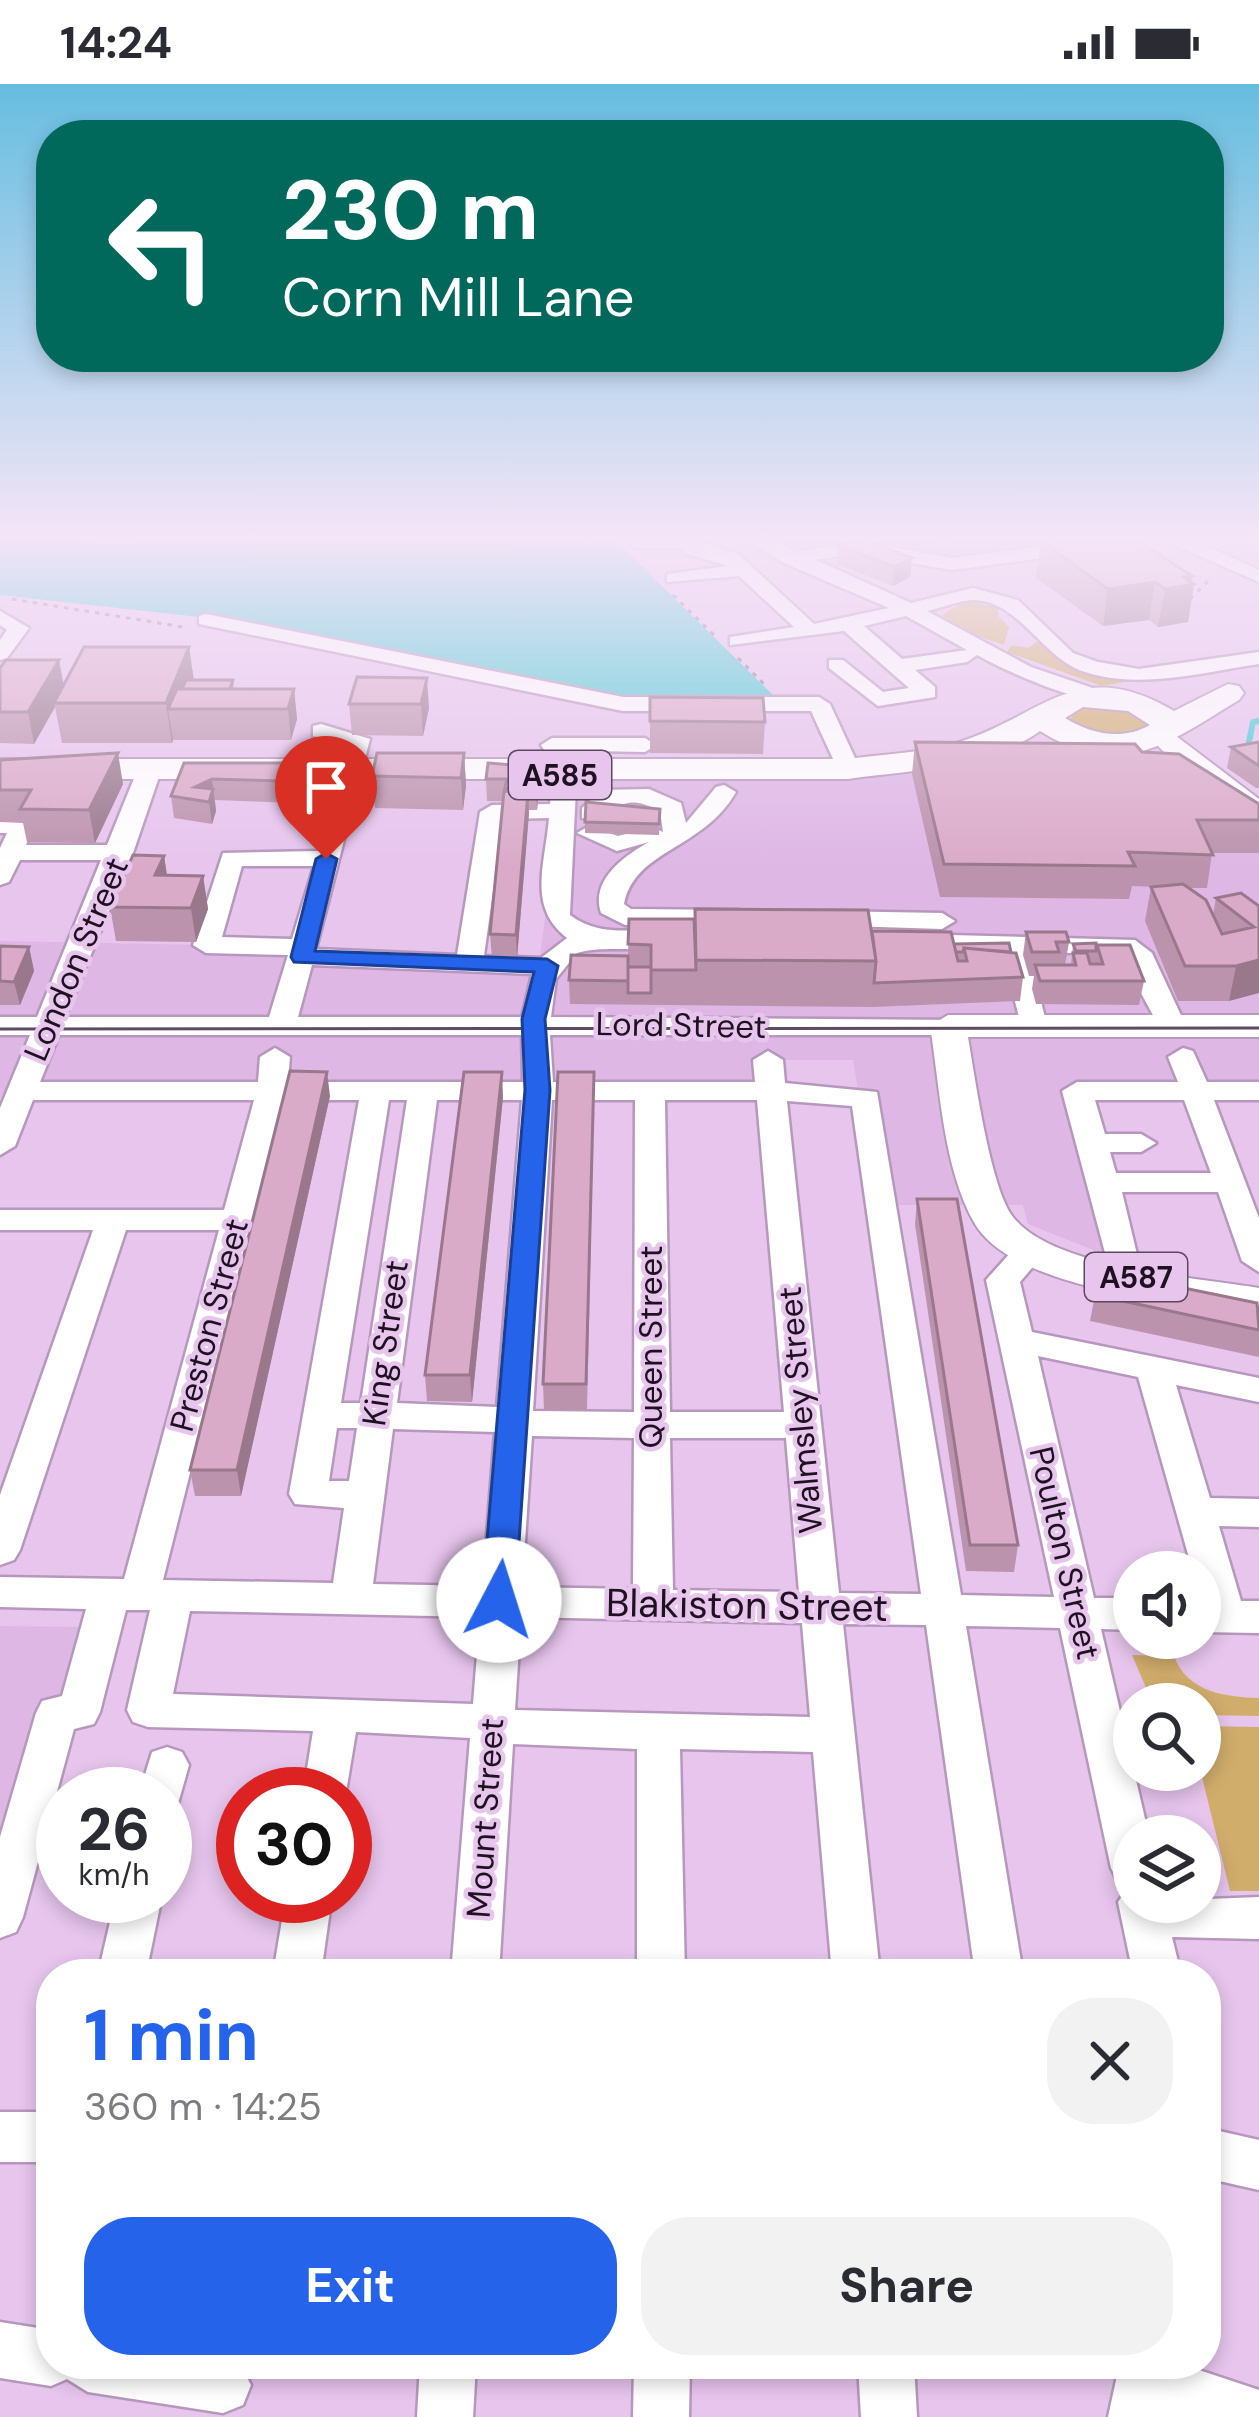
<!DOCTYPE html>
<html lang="en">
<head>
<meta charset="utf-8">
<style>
	:root { --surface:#fff; --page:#f2f2f3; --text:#2b2b33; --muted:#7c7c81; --accent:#2563eb }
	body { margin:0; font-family:"DM Sans",sans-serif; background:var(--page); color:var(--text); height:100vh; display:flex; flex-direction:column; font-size:45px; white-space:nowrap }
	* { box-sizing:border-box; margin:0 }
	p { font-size:39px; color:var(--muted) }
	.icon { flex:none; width:66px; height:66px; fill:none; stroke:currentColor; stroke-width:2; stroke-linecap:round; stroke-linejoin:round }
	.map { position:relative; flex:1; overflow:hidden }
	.panel { position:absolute; left:36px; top:1875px; width:1185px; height:420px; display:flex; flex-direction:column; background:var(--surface); border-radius:48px; box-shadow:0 6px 18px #0003 }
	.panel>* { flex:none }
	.top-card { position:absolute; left:36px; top:36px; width:1188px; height:252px; border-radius:48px; box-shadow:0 6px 18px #0003; background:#00695c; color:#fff; overflow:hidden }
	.fabs { position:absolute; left:1113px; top:1467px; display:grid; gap:24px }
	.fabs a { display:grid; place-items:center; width:108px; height:108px; border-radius:50%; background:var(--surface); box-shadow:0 6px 18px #0003; font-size:60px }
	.speed { position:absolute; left:36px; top:1683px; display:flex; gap:24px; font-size:60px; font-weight:700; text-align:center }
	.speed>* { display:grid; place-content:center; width:156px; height:156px; border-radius:50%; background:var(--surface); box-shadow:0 6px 18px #0003; line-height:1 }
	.speed small { font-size:30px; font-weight:400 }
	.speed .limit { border:18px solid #d22; background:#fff; color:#111 }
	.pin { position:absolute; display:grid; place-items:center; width:102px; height:102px; color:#fff; margin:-123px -51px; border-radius:50% 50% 50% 0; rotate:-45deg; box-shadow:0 0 12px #0007 }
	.pin .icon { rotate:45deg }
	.me { position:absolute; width:132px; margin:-66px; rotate:5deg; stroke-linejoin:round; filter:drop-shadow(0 0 9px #0008) }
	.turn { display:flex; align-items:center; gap:42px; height:252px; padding:0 48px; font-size:54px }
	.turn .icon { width:156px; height:156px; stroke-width:2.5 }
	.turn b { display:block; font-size:84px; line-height:102px }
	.round { display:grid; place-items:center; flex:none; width:126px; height:126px; border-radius:48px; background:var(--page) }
	.headline { display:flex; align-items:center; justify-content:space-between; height:204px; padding:0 48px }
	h1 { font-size:72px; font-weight:700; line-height:90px; color:var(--accent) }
	.primary-button { display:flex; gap:24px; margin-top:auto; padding:24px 48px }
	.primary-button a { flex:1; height:138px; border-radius:48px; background:var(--accent); color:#fff; font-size:48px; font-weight:700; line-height:138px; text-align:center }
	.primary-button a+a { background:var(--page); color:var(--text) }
	.status { display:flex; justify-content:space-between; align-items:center; height:84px; padding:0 60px; background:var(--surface); direction:ltr }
	.status svg { height:33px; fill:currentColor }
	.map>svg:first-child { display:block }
	.built { fill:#deb7e5 }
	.green { fill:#d1ad6c }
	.water { fill:#45cad3 }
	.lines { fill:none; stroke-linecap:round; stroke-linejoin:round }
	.stream { stroke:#45cad3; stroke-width:6 }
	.minor-casing { stroke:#b797bd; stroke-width:5 }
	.major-casing { stroke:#b797bd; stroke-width:4 }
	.highway-casing { stroke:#b797bd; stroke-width:4 }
	.path { stroke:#917996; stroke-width:3; stroke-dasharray:4.5 6; stroke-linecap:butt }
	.minor { fill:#fff; fill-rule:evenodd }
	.major { fill:#fff; fill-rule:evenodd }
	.highway { fill:#fff; fill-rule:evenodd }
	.tram { stroke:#5e4b62; stroke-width:3 }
	.wall { fill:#bb93ac }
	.shaded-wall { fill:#99788c }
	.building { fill:#daabc8; stroke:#99788c; stroke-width:3 }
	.route { fill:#2563eb; stroke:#184099; stroke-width:3 }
	.labels { text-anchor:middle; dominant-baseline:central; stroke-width:9; stroke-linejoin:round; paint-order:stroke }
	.shield { fill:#e7c5ed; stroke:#5a485e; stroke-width:3 }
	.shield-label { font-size:30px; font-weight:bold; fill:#1e1221 }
	.street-label { font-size:33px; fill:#1e1221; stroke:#e7c5ed }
	.near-street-label { font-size:39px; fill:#1e1221; stroke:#e7c5ed }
</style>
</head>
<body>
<div class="status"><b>14:24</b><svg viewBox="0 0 49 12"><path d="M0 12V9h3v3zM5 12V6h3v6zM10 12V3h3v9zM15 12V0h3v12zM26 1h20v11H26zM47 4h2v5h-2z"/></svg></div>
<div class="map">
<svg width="1259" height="2333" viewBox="0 0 1259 2333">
	<rect width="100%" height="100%" fill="#e7c5ed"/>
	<path class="built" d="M767 455H1102L944 476 845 459 787 465Z
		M1083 670 1259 743V1008L1079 1007 1116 1175 1028 1140 1023 1121H877L853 976H769L771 1007 8 1003 0 1015V857L304 863 302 872 539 881 563 692Z
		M0 1542 88 1543 68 1615 39 1616 0 1750Z"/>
	<path class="green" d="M965 517 998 523V532L1009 543 1004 561 963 547 942 531Z
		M1038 557 1079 585 1148 594 1102 602 1007 568 1012 561 1028 564Z
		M1082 622 1130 625 1148 639 1147 645 1108 654 1068 637Z
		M1132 1571 1174 1572C1187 1608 1225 1613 1259 1614V1632L1200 1631V1620H1153Z
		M1200 1642 1259 1643V1807H1230L1200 1685Z"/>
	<path class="water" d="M0 455 617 458 776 614 623 616 206 530 199 533 0 511Z"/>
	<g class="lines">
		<path class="stream" d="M1247 668 1253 638 1259 637"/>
		<defs>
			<path id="minor" d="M639 455H691L738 470 814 540 889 524 784 479 744 455H768L798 468 856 457 952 474 1097 455H1148L1139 461 952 486 856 469 816 476 911 519 973 504 1018 516 1073 569 1098 578 1139 585 1259 568V580C1203 588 1141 606 1085 588 1042 575 1019 515 972 516 957 517 941 524 927 527L1031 583 1119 613C1097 630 1002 585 977 571L967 578 915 586 935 603V613L878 622 829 584V576H843L883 608 909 604 844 547 730 561V553L794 543 739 492 667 498V490L728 482 685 469 684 464H634L632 460ZM906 532 967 566 902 575 864 542Z
				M1161 455H1191L1259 486V498Z
				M0 527 29 544 7 574 0 576V556L7 546 0 541Z
				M206 530 623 613H819L830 620 860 685 840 690 811 627H623L199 540V532Z
				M321 640 370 655 316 865 457 871 480 728 492 721 550 720 553 682 565 675 577 682 570 831C610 862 660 833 686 856 667 873 607 859 577 869L556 895 551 933 958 936 962 942 958 948 948 951H550L553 998H755L753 976 768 967 783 976 785 999 877 1008 961 1511 1054 1513 986 1196 1020 1158H1044L1048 1165 1020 1198 1032 1248 1259 1294V1318L1176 1301 1210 1414 1259 1415V1443L1219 1442 1241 1517H1259V1549L1200 1548V1488H1193L1138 1293 1038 1272 1094 1514H1134V1546L1101 1545 1149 1752H1134V1818L1259 1813V1855L1172 1853 1181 1890H1133L1118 1818 1129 1802 1118 1798 1111 1784 1060 1544 966 1542 1023 1890H975L926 1541 843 1540 880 1890H832L813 1668 680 1665 685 1890H637V1665L513 1660 499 1890H451L470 1654 356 1648 345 1714 303 1710 313 1647 148 1643 133 1638 127 1626 150 1526H126L100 1628 94 1640 74 1645 23 1833 16 1848 0 1854V1753L36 1629 42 1617 62 1612 86 1525 0 1523V1493L124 1495 219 1146H126L20 1466 14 1476 0 1481V1411L93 1146H0V1126H224L254 1016H33L15 1062 0 1071V1024L30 951H0V933H37L101 776H20L9 798 0 801V764L7 749H0V735L31 737 34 742 26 761H107L137 687 157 682 161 687 133 769 65 933H269L288 871 206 869 193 861 223 769 318 767 346 659 313 652V642ZM549 734C545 781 527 823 567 854L541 874 484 872 503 735ZM242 782H314L292 855 222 853ZM312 881 532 890 522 933H298ZM59 951H522L523 998H288L290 973 275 964 260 973 258 998H40ZM284 1016H359L289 1410 295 1420 344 1424 333 1499 163 1496ZM389 1016H407L361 1319H341ZM437 1016H522L497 1323 397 1319ZM552 1016H635L634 1328 533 1327ZM665 1016H757L784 1328H670ZM787 1017 852 1022 921 1510 839 1509ZM337 1344H357L349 1397H329ZM393 1345 495 1348 483 1502 373 1500ZM532 1352 634 1354 633 1505 522 1503ZM670 1354H786L799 1508 673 1506ZM190 1527 480 1533 473 1620 173 1610ZM521 1533 802 1539 810 1633 515 1626Z
				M552 654H645L656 661 645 668 544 666 541 661Z
				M724 701 736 708C703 766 635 765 624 820L631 825 739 826 748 828V840L625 841 601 829C590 796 624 772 649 758L617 767 577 749 589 742 618 752 652 743 663 748 660 727C623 708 622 725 591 736L582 734V724L601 706 649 705 681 719 686 739 716 703Z
				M826 827 942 829 955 837 942 845 817 841V829Z
				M911 850 1135 856 1152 869 1186 942 1182 948H1162L1120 870 1029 868 1047 942 1043 948H1023L1002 868 902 864V852Z
				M1183 964 1193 967 1207 998H1259V1016H1214L1259 1134V1188L1242 1177 1218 1108H1122L1142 1191 1125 1202 1113 1199 1062 1007 1077 998H1178L1168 973ZM1095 1016H1184L1211 1089H1116L1110 1068H1141L1156 1059 1141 1050H1105Z
				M167 1663 182 1668 189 1681 177 1723 165 1727V1710H139L152 1668Z
				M116 1812H162L146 1890H98Z
				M286 1812H332L321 1890H273Z
				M0 2028H51V2078H0Z
				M1206 2044 1259 2056V2106L1206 2094Z
				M0 2238 51 2246V2280H240L251 2301 243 2321 223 2329 88 2308 67 2295 51 2302 0 2294Z
				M420 2280H476L473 2333H417Z
				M634 2280H690L689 2333H633Z
				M858 2280H914L917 2333H861Z
				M1136 2280H1181L1259 2306V2333H1108L1118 2287Z"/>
			<path id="major" d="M1163 642 1259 715V738L1199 703 1153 657 1149 651Z
				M948 931H1259V953H968C975 993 990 1103 1013 1133 1053 1185 1196 1193 1259 1204V1232C1187 1219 1015 1207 975 1140 943 1085 940 1004 930 942Z"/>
			<path id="highway" d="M1228 600 1239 602 1244 609 1239 616C1167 659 1123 698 1040 647 987 685 911 686 848 695H0V675H848C884 670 924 669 959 658 1044 631 1078 570 1174 627ZM1083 623 1128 627 1150 641C1122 657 1091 650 1065 634Z"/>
		</defs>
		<use href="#minor" class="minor-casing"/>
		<use href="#major" class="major-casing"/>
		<use href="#highway" class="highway-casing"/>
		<path class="path" d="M589 455 618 458
			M673 511 717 554
			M12 515 183 543
			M1190 515 1212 493
			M738 574 764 600"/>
		<use href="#minor" class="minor"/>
		<use href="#major" class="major"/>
		<use href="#highway" class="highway"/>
		<path class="tram" d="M0 945 1259 944"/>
	</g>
	<path class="wall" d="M1041 457 1192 492 1191 498 1194 500 1188 538 1158 543 1149 536 1103 542 1036 494Z
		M838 461 912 474 910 493 893 502 837 480Z
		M59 576 64 601 233 596 234 605H294L297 635 291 656H173L172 659H62L55 623 34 660 0 659V584Z
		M357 593 429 624 423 652 352 651 349 620Z
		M650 613 765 638 763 670 650 669Z
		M915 658 1142 668 1259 720V769H1212L1207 804H1188L1213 831 1216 814 1259 822 1229 917H1178L1145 837 1151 803H1158L1132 802 1129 815 940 813 912 690Z
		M1259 658V704H1256L1227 684 1231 663Z
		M464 669 466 701 463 726 375 724 372 692Z
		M0 676 123 700 95 759 27 758 23 739 0 738Z
		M184 679H325L327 701 323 720 215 716 216 727 212 740 174 734 171 712Z
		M538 683 539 705 537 726H529L517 874H492L490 850 503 717H487L486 695Z
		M660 725 659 751 585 749V738Z
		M164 772 167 791 203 792 208 825 196 858 116 857 110 823Z
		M629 835 872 847 1011 868 1023 893 1020 917 872 923 570 920 569 896 628 872Z
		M1026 848 1069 858 1065 881H1071L1073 860 1096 859 1144 897 1139 921 1036 920 1032 905 1034 892H1029L1023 871Z
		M0 862 29 863 34 887 20 921H0Z
		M330 1012 241 1412H195L190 1386Z
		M594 1012 587 1326H544L543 1300Z
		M503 1013 472 1318 427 1317 425 1291Z
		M917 1115 1018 1461 1014 1488 966 1487 915 1140Z
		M1095 1211 1259 1222V1273L1090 1237Z"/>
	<path class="shaded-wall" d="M906 455H956L905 462Z
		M912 474 910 493 893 502 894 483Z
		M1192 492 1190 501 1194 500 1188 538 1158 543 1165 505 1184 493Z
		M1155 498 1149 536 1103 542 1108 505Z
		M189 563 195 603 168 625 173 656 172 659 166 619Z
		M59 576 64 606 54 619 55 623 34 660 28 628Z
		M427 594 429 624 423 652 421 620Z
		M294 605 297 635 291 656 288 625Z
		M118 669 123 700 95 759 89 726Z
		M464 669 466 701 463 726 461 694Z
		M325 679 327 701 323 720 320 698Z
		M538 683 539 705 537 726 536 704Z
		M212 695 216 727 212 740 209 718 195 703Z
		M528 708 529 730 517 874 516 851Z
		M164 772 169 805 161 825 155 791Z
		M203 792 208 825 196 858 191 824Z
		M29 863 34 887 20 921 14 898Z
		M1259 876V909L1229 917 1236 882Z
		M327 988 330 1012 241 1412 237 1386Z
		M502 988 503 1013 472 1318 470 1291Z"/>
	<path class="building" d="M856 455H863L912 474 894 483 838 461Z
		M1060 455H1136L1192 492 1184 493 1194 500 1165 505 1155 498 1108 505 1041 457Z
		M84 563H189L166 619H54Z
		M6 576H59L28 628H0V584Z
		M357 593 427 594 421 620H349Z
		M186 596H233L230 605H182Z
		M177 605H294L288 625H168Z
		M650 613 763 614 765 638 650 637Z
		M915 658 1135 660 1142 668 1179 670 1259 720V736H1197L1213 771 1128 768 1135 782 944 780Z
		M1259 658V682L1231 663Z
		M118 669 89 726 20 725 31 706H0V676Z
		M377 669H464L461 694 372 692Z
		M184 679H325L320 698 212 695 195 703 213 705 209 718 171 712Z
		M488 679 538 683 536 704H505L507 695H486Z
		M504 707 528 708 516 851 490 850Z
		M586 718 660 725 659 740 585 738Z
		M133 771 164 772 155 791 203 792 191 824 110 823Z
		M1183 800 1206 816 1222 850 1254 843 1216 814 1241 809 1259 822V876L1236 882H1185L1151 803Z
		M695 825 868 826 876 877 696 876Z
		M629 835H694L696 886H651V861L628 860Z
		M872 847 951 848 958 877H967L964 864 1016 869 1023 893 874 899 876 877Z
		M1026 848H1066L1069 858H1056L1059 868H1032Z
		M1009 859 1011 868 964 864 963 868H956L954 860Z
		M1096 859V867H1076L1073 860Z
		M1097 861H1130L1144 897H1040L1035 881H1076L1073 869H1087L1090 880H1103Z
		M0 862 29 863 14 898 0 897Z
		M571 871 628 872V897L569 896Z
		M628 883H651V909H628Z
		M290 987 327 988 237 1386H190Z
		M464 988H502L470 1291H425Z
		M558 988H594L586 1300H543Z
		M917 1115H957L1018 1461H970Z
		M1101 1187 1257 1219 1259 1246 1095 1211Z"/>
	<linearGradient id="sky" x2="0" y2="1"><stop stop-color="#67bde0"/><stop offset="0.58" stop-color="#f4e5f7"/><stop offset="1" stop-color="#f4e5f7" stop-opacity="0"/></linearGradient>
	<rect width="1259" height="782" fill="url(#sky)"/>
	<path class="route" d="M326 769 337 775 315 867 547 875 558 882 545 935 550 1006 515 1516 499 1528 482 1516 525 1006 522 935 534 888 294 878 291 873 316 775Z"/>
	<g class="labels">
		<g class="shield">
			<rect x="509" y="667" width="102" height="48" rx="9"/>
			<rect x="1085" y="1169" width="102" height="48" rx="9"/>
		</g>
		<g class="shield-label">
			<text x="560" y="691">A585</text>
			<text x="1136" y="1193">A587</text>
		</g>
		<g class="street-label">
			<text transform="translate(76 875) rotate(-67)">London Street</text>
			<text transform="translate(681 941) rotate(1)">Lord Street</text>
			<text transform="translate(209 1241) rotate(-75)">Preston Street</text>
			<text transform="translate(385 1259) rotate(-82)">King Street</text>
			<text transform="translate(650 1263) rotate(-90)">Queen Street</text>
			<text transform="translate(800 1326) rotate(-95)">Walmsley Street</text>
			<text transform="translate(1065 1469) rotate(77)">Poulton Street</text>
			<text transform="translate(485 1734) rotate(-86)">Mount Street</text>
		</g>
		<g class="near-street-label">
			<text transform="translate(747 1521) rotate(1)">Blakiston Street</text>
		</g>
	</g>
</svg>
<div class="fabs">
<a><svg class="icon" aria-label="sound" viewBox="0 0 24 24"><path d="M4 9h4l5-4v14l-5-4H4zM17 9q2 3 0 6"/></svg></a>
<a><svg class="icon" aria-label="search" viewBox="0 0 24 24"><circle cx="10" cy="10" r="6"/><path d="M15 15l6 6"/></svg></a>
<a><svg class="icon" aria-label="layers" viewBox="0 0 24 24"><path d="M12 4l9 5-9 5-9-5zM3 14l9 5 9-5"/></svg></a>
</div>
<div class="speed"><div>26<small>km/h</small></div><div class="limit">30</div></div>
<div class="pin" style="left:326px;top:775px;background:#d93025"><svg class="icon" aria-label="arrive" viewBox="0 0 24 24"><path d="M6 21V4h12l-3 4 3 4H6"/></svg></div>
<svg class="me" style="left:499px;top:1516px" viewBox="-20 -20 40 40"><circle r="19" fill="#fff"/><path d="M0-13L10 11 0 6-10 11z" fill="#2563eb"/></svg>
<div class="top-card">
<div class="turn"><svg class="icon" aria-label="left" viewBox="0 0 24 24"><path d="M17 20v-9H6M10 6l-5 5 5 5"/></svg><div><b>230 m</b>Corn Mill Lane</div></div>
</div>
<section class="panel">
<div class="headline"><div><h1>1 min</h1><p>360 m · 14:25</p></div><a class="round"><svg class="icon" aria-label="close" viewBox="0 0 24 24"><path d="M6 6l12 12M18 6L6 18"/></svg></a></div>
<div class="primary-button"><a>Exit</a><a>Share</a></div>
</section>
</div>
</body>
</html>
